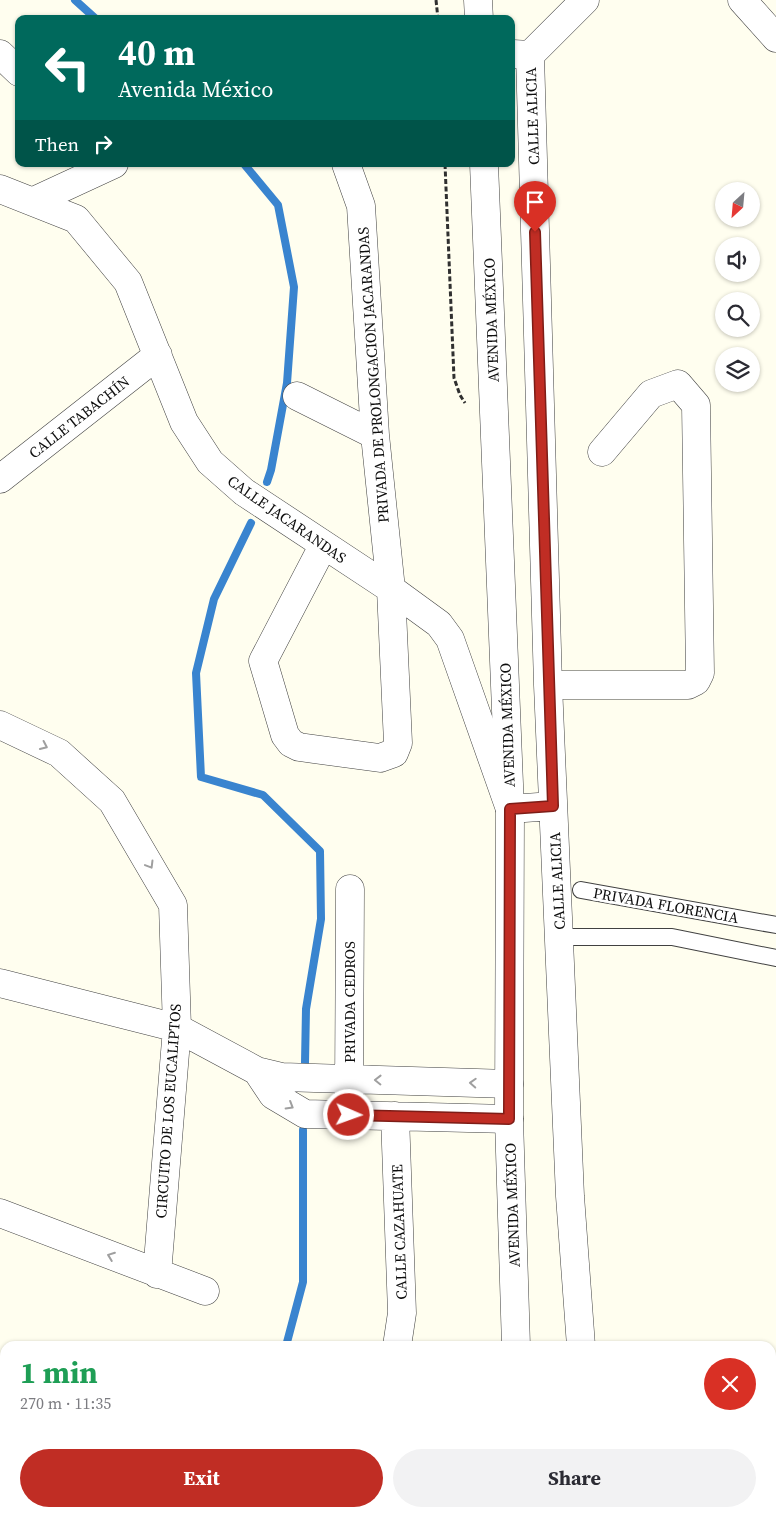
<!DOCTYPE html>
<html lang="en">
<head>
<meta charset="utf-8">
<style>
	:root { --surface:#fff; --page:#f2f2f3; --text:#2b2b33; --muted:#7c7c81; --accent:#c02d24 }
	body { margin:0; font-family:"Source Serif 4",serif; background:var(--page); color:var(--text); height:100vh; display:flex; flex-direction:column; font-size:19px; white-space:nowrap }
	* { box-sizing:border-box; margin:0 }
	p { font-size:16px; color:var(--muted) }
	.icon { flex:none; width:28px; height:28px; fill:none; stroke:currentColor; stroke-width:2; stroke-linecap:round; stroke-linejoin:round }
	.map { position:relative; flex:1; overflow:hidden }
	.sheet { position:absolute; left:0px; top:1341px; width:776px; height:176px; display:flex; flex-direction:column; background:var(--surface); border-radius:15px 15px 0 0; box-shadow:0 1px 4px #0004 }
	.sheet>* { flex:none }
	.hud { position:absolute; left:15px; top:15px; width:500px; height:152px; border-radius:10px; box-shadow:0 1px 4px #0004; background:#00695c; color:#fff; overflow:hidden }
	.needle { width:32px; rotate:206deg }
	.buttons { position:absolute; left:715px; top:182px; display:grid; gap:10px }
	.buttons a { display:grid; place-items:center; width:45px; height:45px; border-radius:50%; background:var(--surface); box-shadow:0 1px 4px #0004; font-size:25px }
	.pin { position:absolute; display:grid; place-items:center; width:42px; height:42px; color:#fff; margin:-51px -21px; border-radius:50% 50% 50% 0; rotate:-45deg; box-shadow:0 0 5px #0007 }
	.pin .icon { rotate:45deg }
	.me { position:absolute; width:55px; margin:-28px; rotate:92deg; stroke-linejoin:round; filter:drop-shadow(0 0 4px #0008) }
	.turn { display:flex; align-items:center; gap:18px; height:105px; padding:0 20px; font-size:22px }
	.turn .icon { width:65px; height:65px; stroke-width:2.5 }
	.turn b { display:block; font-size:35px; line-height:42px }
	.then { display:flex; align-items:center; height:48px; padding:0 20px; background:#0003; gap:10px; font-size:19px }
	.round { display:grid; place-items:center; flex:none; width:52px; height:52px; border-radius:26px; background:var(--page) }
	.head { display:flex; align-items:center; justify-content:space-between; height:85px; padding:0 20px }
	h1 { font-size:30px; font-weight:700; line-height:38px; color:#1e9e55 }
	.primary-button { display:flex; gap:10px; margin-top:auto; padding:10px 20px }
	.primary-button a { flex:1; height:58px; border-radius:30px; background:var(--accent); color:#fff; font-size:20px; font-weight:700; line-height:58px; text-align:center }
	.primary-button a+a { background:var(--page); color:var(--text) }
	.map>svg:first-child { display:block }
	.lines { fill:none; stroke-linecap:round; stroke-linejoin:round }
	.stream { stroke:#3984cf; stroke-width:8 }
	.service-casing { stroke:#414141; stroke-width:18 }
	.minor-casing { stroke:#414141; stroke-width:29 }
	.tertiary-casing { stroke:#414141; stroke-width:29 }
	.path { stroke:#303030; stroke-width:3; stroke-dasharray:5 2.5; stroke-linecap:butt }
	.service { stroke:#fff; stroke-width:16 }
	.minor { stroke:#fff; stroke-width:28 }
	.tertiary { stroke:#fff; stroke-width:28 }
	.oneway { stroke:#9f9f9f }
	.route-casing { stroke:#7d1d17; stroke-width:12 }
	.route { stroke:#c02d24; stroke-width:9 }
	.labels { text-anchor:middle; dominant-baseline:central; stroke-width:5; stroke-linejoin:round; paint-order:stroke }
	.street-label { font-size:15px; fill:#0e0e0e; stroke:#fff }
</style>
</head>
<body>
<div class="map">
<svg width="776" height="1517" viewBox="0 0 776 1517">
	<rect width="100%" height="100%" fill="#fffeef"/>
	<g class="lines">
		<path class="stream" d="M75 0 96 19
			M244 164 278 205 294 287 287 383 271 470 267 482
			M251 523 214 599 196 673 201 777 263 795 320 851 321 919 306 1009 305 1063
			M286 1346 303 1282V1130
			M261 1517V1512"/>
		<defs>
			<path id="service" d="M581 890 776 925
				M560 937H672L776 958"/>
			<path id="minor" d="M742 0 776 38
				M0 54 19 72
				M513 54 530 55 585 0
				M530 55 548 685 570 1196 581 1346
				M0 189 76 219 128 282 184 422 210 462 244 492 391 589 439 624 450 639 510 809 553 806
				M34 201 114 164
				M297 396 375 435
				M0 479 158 355
				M323 546 263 661 285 735 291 743 299 747 380 758 394 753 398 743 391 589 375 435 361 206 346 164
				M548 685H688L696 681 700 673 696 405 678 384 651 394 602 452
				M0 725 59 753 112 801 173 905 177 1028 157 1274
				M0 983 177 1028 257 1071 282 1077 509 1084
				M257 1071 273 1095 305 1114 509 1119
				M349 1096 350 889
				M395 1116 402 1313 397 1346
				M0 1213 205 1291
				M0 1498 5 1500
				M33 1512 37 1517
				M388 1512 389 1517
				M593 1512 594 1517"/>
			<path id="tertiary" d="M478 0 479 19
				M484 164 510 809 509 1119 516 1346
				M521 1512V1517"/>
		</defs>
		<use href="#service" class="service-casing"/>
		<use href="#minor" class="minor-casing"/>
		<use href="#tertiary" class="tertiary-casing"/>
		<path class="path" d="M436 0 438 19
			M445 164 454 378 460 395 465 403"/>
		<use href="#service" class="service"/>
		<use href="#minor" class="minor"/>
		<use href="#tertiary" class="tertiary"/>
	</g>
	<defs><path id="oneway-chevron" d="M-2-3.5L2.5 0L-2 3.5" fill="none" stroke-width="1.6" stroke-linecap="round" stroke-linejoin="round" transform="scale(1.25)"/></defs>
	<g class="oneway">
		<use href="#oneway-chevron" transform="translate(44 746) rotate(25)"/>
		<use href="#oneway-chevron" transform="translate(150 865) rotate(59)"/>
		<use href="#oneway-chevron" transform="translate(378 1080) rotate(-179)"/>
		<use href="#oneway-chevron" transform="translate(473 1083) rotate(-177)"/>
		<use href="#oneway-chevron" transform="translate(290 1106) rotate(31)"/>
		<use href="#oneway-chevron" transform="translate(111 1256) rotate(-159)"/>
	</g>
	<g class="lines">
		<defs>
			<path id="route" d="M349 1115 509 1119 510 809 553 806 535 232"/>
		</defs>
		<use href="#route" class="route-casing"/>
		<use href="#route" class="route"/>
	</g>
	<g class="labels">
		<g class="street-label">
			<text transform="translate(532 116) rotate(-92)">CALLE ALICIA</text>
			<text transform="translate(491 320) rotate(-92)">AVENIDA MÉXICO</text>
			<text transform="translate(373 375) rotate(-94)">PRIVADA DE PROLONGACION JACARANDAS</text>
			<text transform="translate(79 417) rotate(-38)">CALLE TABACHÍN</text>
			<text transform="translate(287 519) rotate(35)">CALLE JACARANDAS</text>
			<text transform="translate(507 725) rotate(-92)">AVENIDA MÉXICO</text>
			<text transform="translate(557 881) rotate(-93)">CALLE ALICIA</text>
			<text transform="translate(666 905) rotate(10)">PRIVADA FLORENCIA</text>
			<text transform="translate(349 1002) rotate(-90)">PRIVADA CEDROS</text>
			<text transform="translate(168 1111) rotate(-86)">CIRCUITO DE LOS EUCALIPTOS</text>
			<text transform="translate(512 1205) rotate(-92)">AVENIDA MÉXICO</text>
			<text transform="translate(399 1232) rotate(-92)">CALLE CAZAHUATE</text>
		</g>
	</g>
</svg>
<div class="buttons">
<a><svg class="needle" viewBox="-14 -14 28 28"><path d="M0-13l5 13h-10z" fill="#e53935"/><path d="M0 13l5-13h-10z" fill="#7c7c81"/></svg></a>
<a><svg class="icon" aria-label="sound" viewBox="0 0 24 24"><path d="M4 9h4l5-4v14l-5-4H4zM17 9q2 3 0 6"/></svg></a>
<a><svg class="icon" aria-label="search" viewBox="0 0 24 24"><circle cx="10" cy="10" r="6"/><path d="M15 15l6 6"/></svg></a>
<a><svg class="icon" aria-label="layers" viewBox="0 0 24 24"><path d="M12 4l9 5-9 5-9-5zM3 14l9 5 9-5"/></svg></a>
</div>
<div class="pin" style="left:535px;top:232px;background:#d93025"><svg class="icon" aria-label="arrive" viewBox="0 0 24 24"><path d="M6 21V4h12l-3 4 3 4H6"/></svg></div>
<svg class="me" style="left:349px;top:1115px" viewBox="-20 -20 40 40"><circle r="17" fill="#c02d24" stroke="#fff" stroke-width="3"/><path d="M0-11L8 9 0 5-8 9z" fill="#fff"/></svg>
<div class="hud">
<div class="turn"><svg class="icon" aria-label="left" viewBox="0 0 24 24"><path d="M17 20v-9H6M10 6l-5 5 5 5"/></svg><div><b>40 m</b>Avenida México</div></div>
<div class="then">Then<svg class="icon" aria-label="right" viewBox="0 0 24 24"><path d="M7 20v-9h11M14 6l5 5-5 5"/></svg></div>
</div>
<section class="sheet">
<div class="head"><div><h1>1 min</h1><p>270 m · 11:35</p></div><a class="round" style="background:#d93025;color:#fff"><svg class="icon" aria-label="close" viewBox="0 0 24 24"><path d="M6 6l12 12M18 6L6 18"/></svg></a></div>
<div class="primary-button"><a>Exit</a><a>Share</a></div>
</section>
</div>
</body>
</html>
